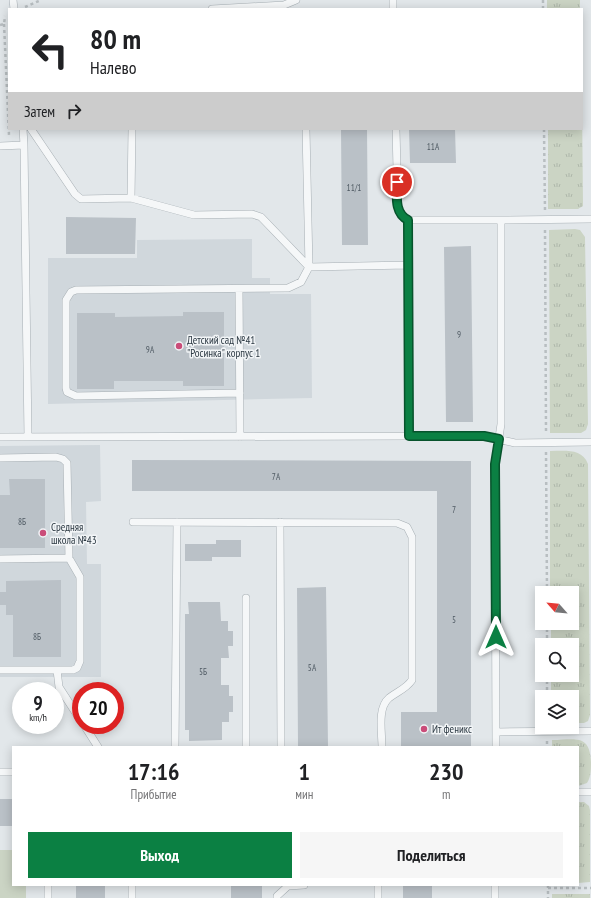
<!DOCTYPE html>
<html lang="ru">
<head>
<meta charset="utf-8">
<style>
	:root { --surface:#fff; --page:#f6f6f6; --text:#202124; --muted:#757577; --accent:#0b8043 }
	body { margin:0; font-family:"PT Sans Narrow",sans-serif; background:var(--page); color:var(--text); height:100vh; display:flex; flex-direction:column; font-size:15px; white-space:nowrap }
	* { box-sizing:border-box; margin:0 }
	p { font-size:13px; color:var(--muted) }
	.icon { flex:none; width:22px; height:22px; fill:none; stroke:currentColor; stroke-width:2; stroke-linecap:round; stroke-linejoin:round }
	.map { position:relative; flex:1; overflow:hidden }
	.side { position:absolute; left:12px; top:746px; width:567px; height:140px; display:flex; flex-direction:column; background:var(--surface); border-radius:0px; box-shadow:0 2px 10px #0003 }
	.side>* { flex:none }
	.top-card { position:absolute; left:8px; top:8px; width:575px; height:122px; border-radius:0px; box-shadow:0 2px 10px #0003; background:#fff; color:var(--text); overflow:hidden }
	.needle { width:26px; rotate:297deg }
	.tools { position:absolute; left:535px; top:586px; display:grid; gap:8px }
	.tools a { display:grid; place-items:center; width:44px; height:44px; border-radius:0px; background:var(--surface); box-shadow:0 2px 10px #0003; font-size:20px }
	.speed { position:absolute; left:12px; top:682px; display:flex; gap:8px; font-size:20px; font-weight:700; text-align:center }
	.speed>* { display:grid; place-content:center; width:52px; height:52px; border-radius:50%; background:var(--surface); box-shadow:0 2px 10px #0003; line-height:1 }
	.speed small { font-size:10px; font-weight:400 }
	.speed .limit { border:6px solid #d22; background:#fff; color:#111 }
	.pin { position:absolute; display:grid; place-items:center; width:34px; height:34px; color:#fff; margin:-17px; border:2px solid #fff; border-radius:50%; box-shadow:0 1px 4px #0007 }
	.me { position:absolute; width:44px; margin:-22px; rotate:0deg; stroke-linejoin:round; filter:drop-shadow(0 0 3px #0008) }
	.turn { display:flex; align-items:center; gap:14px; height:84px; padding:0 16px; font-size:18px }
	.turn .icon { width:52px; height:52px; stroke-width:2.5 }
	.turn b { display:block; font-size:28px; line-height:34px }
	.then { display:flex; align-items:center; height:38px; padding:0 16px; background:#0003; gap:8px; font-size:15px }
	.eta { display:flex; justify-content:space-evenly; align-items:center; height:68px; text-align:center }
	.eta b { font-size:24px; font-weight:700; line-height:28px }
	.cta { display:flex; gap:8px; margin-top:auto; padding:8px 16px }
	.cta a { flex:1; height:46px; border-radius:0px; background:var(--accent); color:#fff; font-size:16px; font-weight:700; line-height:46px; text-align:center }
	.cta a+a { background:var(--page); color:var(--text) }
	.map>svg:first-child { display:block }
	.built { fill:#d0d7dc }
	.grass { fill:url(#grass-tufts) }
	.green { fill:#cbd4c4 }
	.building { fill:#bac1c7 }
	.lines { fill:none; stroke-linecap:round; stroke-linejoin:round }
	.service-casing { stroke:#a7afb4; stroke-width:8 }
	.path { stroke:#b8bec1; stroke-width:2.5; stroke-dasharray:3 3; stroke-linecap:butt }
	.service { stroke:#f5f7f8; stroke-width:7 }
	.route-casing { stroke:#07532c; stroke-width:10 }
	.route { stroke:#0b8043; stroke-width:7 }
	.poi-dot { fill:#ca4c79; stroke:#f2f5f7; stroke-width:1.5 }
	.labels { text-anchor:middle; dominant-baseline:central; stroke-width:3; stroke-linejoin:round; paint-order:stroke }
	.number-label { font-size:9px; fill:#4f5a63 }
	.poi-label { font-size:11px; fill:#2b3842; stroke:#f2f5f7; text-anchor:start }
</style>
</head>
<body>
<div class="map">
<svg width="591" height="898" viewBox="0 0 591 898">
	<defs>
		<pattern id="grass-tufts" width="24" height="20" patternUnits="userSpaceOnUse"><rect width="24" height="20" fill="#cbd4c4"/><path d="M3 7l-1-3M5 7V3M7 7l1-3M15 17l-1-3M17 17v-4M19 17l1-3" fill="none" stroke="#aeb7aa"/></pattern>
	</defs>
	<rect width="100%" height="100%" fill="#e2e7ea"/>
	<path class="built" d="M252 239V278H270V294H311L312 398 48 404V258H137V240Z
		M100 445 101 501 86 502 87 564H101V677H0V446Z"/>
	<path class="grass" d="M547 0H580V9H547Z
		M582 98 583 206 578 209H548V129H582Z
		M575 229 580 230 585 237 588 424 586 430 581 433H550L549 230Z
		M550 451C565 451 582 448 588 464L590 715 588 721 584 723H572V697H551V675H572V645H551V623H572V593H550Z
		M552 740C574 740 590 733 591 762 591 770 591 777 587 783L578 786V747H552Z
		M578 802H584L589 806 590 810V882L578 883Z
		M552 894H590V898H552Z"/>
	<path class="green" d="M0 850H13V885H26V898H0Z"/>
	<path class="building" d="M341 129H367L368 245H342Z
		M409 129H455L456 163H410Z
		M66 217 136 218 135 254H66Z
		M471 246 473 422H446L444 247Z
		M183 312H224V386H183V381H114V389H77V313H115V317L183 316Z
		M132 460 471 461V747H401V712H437V491H132Z
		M9 479H45V548H0V495H10Z
		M216 540H241V557H212V561H185V544H216Z
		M61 580V657H13V615H6V605H0V592H6V581Z
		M326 587 328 747H298L297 588Z
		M188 602H220L221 621H228V631H233V646H228L229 658H221V685H229V696H233V712H229V722H222V740L189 741V730H185V614H189Z
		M0 799H13V826H0Z
		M76 885H105V898H76Z
		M231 885H262V898H231Z
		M403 885H432V898H403Z"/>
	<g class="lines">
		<defs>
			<path id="service" d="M13 0 14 9
				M393 0V9
				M212 9 284 5 296 0
				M31 129 75 194 81 199 131 198 194 215 252 214 261 217 309 267 408 265
				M396 129 398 209 401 216 408 220H501
				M24 145 28 437
				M0 146 24 145 23 129
				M131 198 132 129
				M239 289 240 437
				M240 393 76 396 67 392 66 388V300L71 292 76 290 288 288 301 282 309 267 306 129
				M409 436H484L515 443 591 442
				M0 437 409 436 408 220
				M0 458 56 457 63 459 67 463 69 558 80 577V661L77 668 73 670H0
				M133 522 397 523 407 527 412 537V680C406 689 398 691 389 698 377 708 382 733 382 747
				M280 522 281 747
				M0 559 69 558
				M246 598V747
				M57 670 59 687 81 721
				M84 725 98 747
				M496 732 591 731
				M175 747 177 522
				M496 747 495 464 501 424V220L591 219
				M0 772H13
				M578 792H591
				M132 885V898
				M48 898V885
				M277 898V896L288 886 304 885
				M378 898V885
				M495 898V885"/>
		</defs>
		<use href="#service" class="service-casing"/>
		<path class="path" d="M543 0V9
			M25 7 41 0
			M4 24 9 135
			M0 25 4 24 5 16
			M544 129 545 210
			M545 230 546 431
			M546 452 547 593
			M547 623V645
			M547 675V697
			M547 741V747
			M548 885V898
			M548 888H591"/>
		<use href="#service" class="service"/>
	</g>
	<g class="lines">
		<defs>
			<path id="route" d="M397 182C397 196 394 213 408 220L409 436H484L499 439 495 464 496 637"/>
		</defs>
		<use href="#route" class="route-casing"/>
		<use href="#route" class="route"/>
	</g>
	<g class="poi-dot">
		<circle cx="179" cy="346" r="4"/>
		<circle cx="43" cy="533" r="4"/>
		<circle cx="424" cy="729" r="4"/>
	</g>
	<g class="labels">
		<g class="number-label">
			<text x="433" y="146">11А</text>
			<text x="354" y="187">11/1</text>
			<text x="459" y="334">9</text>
			<text x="150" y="349">9А</text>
			<text x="276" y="476">7А</text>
			<text x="454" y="509">7</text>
			<text x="22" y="521">8Б</text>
			<text x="454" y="619">5</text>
			<text x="37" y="636">8Б</text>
			<text x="312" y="667">5А</text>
			<text x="203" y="671">5Б</text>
		</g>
		<g class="poi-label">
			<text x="187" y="340">Детский сад №41<tspan x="187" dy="13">"Росинка" корпус 1</tspan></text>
			<text x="51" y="527">Средняя<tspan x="51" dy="13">школа №43</tspan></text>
			<text x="432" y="729">Ит феникс</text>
		</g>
	</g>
</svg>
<div class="tools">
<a><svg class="needle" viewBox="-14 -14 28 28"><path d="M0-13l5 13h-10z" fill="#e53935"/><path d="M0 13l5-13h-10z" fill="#757577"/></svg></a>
<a><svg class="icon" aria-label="search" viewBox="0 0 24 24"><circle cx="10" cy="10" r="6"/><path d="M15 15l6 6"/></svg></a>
<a><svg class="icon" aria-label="layers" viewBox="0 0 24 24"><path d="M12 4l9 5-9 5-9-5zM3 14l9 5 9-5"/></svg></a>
</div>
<div class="speed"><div>9<small>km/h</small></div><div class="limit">20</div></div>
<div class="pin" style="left:397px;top:182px;background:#d93025"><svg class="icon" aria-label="arrive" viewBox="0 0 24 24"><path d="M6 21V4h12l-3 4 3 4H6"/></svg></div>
<svg class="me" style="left:496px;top:637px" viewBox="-20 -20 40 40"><path d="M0-17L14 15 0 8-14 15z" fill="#0b8043" stroke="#fff" stroke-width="4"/></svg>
<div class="top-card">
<div class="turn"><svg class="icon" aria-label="left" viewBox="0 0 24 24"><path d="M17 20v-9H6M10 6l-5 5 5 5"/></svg><div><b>80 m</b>Налево</div></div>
<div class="then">Затем<svg class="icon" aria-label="right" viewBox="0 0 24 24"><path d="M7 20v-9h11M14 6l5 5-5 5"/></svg></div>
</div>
<section class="side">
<div class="eta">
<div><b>17:16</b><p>Прибытие</p></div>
<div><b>1</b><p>мин</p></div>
<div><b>230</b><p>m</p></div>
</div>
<div class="cta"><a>Выход</a><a>Поделиться</a></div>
</section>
</div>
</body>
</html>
